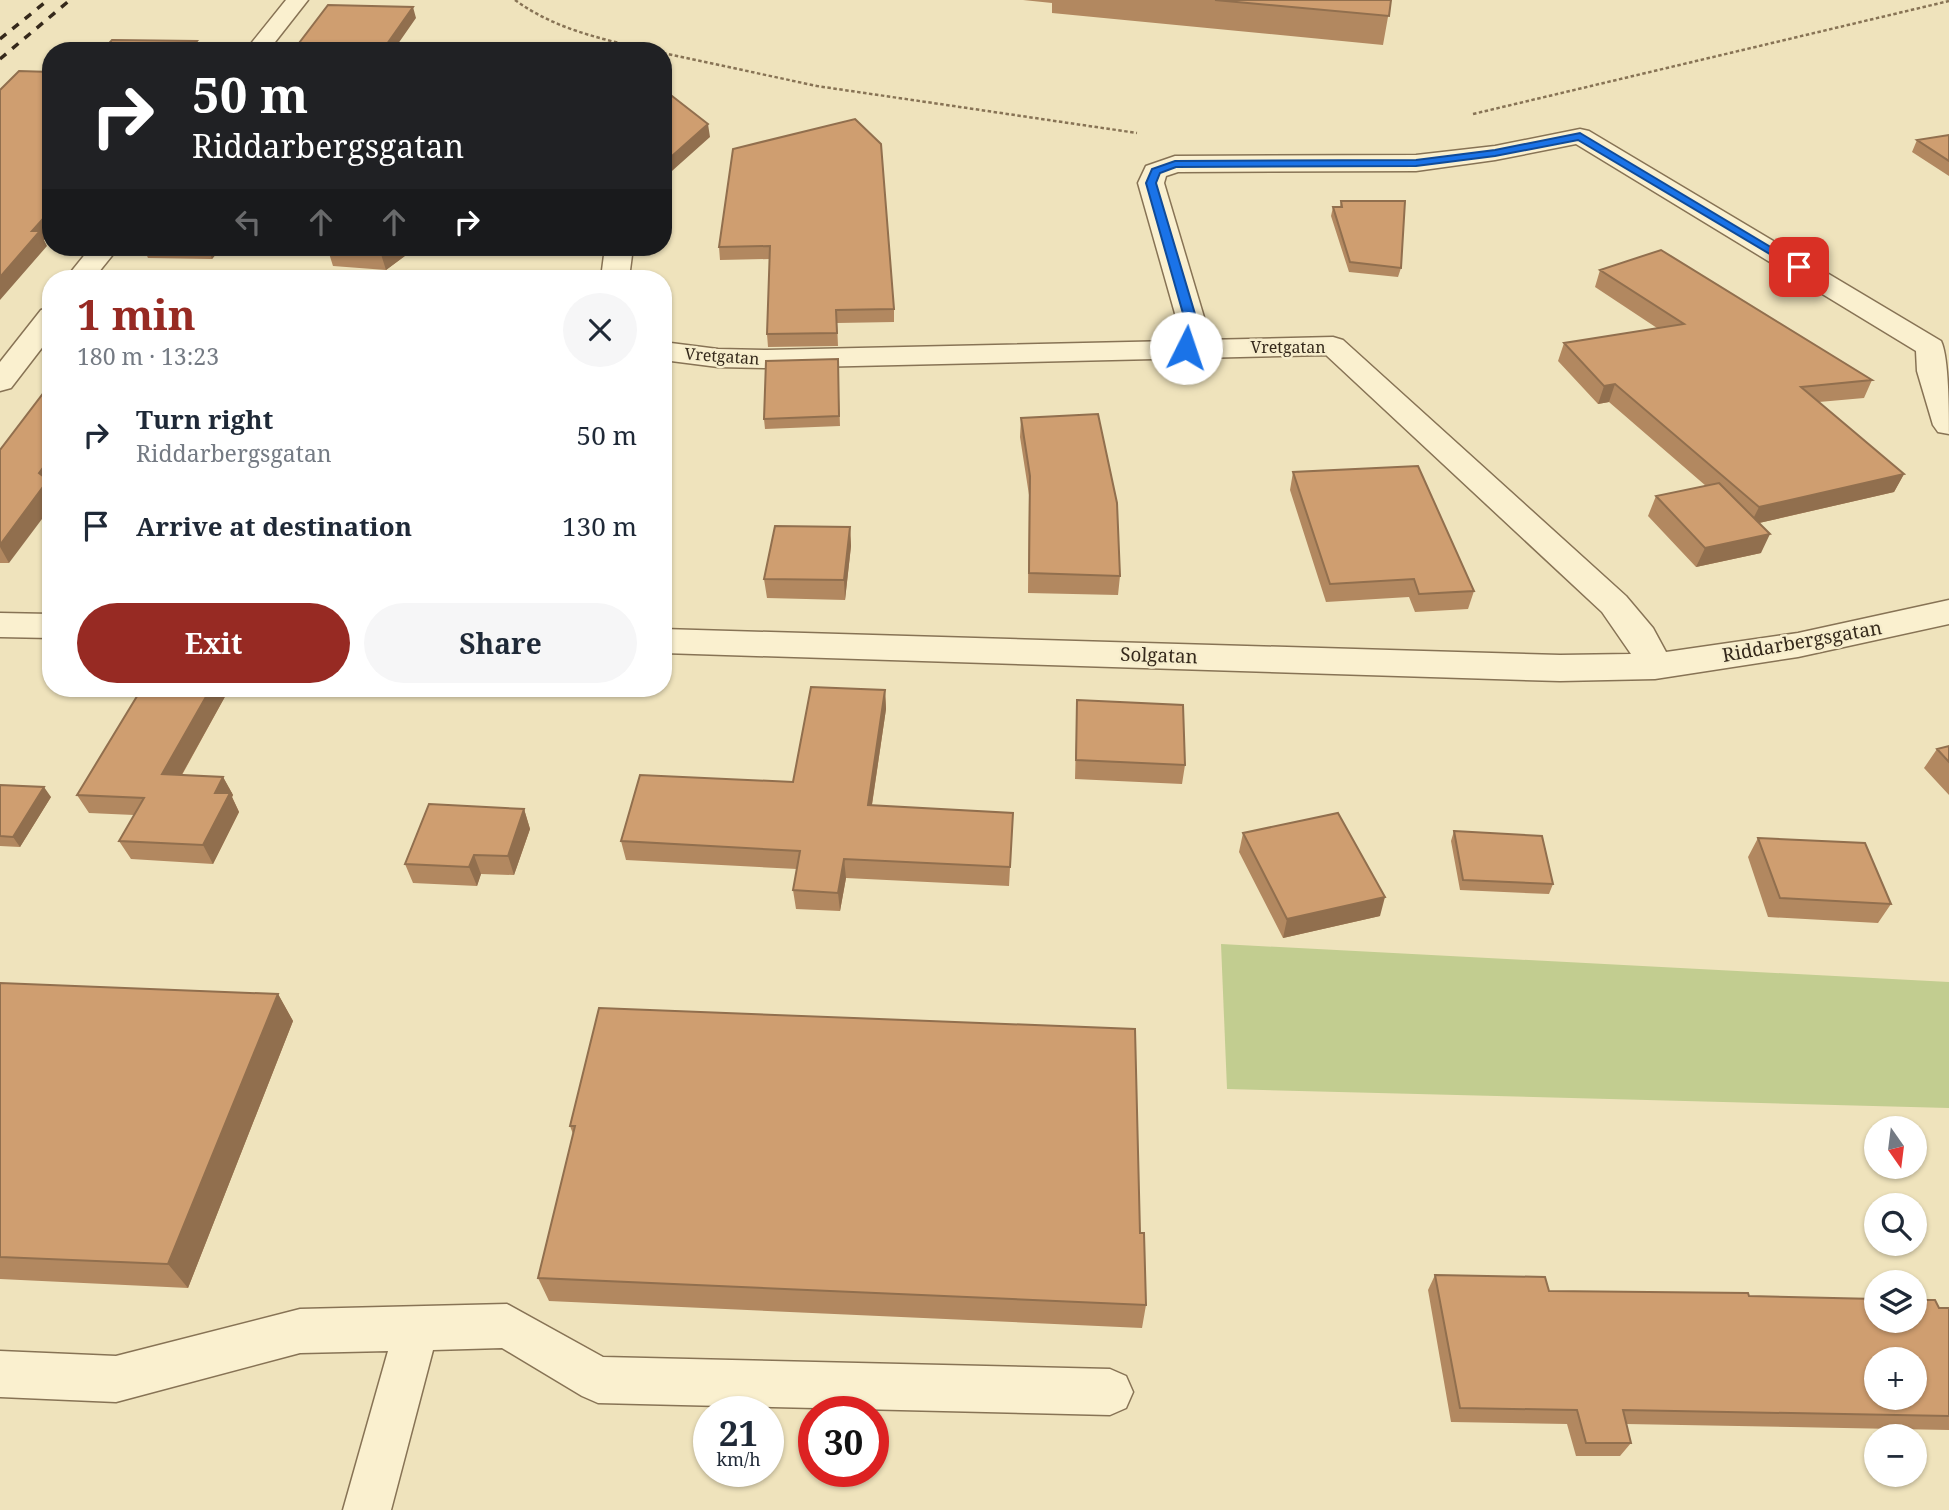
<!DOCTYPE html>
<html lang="en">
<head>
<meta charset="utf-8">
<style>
	:root { --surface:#fff; --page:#f6f6f7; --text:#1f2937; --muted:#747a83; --accent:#972a23 }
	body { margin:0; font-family:"Noto Serif",serif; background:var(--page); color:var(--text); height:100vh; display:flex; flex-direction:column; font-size:26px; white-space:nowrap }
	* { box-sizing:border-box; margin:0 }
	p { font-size:23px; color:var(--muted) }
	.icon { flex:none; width:38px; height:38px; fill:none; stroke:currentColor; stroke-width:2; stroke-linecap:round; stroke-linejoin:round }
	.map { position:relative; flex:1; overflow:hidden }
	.panel { position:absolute; left:42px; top:270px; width:630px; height:427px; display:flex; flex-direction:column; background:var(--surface); border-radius:28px; box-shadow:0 2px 5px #0004 }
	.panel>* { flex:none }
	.hud { position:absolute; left:42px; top:42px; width:630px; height:214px; border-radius:28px; box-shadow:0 2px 5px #0004; background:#202124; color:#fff; overflow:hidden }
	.needle { width:46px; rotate:166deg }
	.buttons { position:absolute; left:1864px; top:1116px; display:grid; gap:14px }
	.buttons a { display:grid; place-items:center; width:63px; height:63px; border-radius:50%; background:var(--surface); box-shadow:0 2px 5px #0004; font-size:35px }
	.speed { position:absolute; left:693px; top:1396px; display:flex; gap:14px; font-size:35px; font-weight:700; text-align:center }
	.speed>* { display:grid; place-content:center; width:91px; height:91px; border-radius:50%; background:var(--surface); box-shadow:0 2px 5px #0004; line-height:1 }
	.speed small { font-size:18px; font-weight:400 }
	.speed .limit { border:10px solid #d22; background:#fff; color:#111 }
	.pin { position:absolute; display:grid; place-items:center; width:60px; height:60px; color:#fff; margin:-30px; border-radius:14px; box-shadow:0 4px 10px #0006 }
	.me { position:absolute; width:77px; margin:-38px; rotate:4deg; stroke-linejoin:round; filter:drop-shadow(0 0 5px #0008) }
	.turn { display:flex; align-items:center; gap:24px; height:147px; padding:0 35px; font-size:32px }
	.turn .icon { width:91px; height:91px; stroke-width:2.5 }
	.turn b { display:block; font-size:49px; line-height:60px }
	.lanes { display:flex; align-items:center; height:66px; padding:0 35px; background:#0003; justify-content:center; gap:35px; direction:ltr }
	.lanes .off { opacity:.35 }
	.round { display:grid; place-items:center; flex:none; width:74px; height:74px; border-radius:37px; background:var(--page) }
	.summary { display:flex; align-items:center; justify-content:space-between; height:119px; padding:0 35px }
	h1 { font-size:42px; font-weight:700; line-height:52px; color:var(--accent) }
	.action { display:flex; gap:14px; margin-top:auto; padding:14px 35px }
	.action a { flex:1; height:80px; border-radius:42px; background:var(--accent); color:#fff; font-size:28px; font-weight:700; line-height:80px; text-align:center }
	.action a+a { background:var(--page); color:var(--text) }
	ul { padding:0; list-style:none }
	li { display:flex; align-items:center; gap:21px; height:91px; padding:0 35px }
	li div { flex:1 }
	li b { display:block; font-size:26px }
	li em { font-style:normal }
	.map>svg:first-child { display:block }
	.green { fill:#c2cd90 }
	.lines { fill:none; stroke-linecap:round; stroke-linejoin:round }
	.service-casing { stroke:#877355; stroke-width:3 }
	.minor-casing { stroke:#877355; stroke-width:3 }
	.path { stroke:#877355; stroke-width:2.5; stroke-dasharray:3.5 2.5; stroke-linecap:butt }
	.service { fill:#faf0cf; fill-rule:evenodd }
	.minor { fill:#faf0cf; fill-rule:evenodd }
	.rail { stroke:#35291b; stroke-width:3.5; stroke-dasharray:8 8; stroke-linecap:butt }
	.wall { fill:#b28860 }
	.shaded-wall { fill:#916f4e }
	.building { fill:#cf9e70; stroke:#916f4e; stroke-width:2; fill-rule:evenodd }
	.route { fill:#1a73e8; stroke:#114b97; stroke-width:2 }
	.labels { text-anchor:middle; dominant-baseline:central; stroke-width:5; stroke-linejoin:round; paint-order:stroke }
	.far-street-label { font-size:16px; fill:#35291b; stroke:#f6edcc }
	.street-label { font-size:19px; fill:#35291b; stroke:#f6edcc }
</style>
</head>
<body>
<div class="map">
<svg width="1949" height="1510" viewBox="0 0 1949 1510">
	<rect width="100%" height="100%" fill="#efe3bc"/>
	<path class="green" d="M1221 944 1949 982V1108L1227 1089Z"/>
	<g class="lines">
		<defs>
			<path id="service" d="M507 1304 603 1357 1110 1369 1126 1376 1133 1392 1126 1408 1110 1415 598 1403 582 1396 502 1348 433 1350 391 1510H343L388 1351 300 1353 116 1402 0 1397V1351L116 1356 300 1309Z"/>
			<path id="minor" d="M286 0H308L268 51H245Z
				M1580 129 1589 131 1941 341C1949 357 1949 413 1949 434L1938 432 1933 425 1917 371 1916 351 1576 144 1495 160 1416 171 1178 172 1166 176 1164 183 1206 324 1203 340 1333 337 1343 340 1626 596 1653 628 1666 652 1798 633 1949 600V624L1798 657 1655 679 1560 681 663 653V629L1560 655 1631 654 1602 612 1326 355 767 368 718 367 663 360V342L718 349 767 350 1174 341 1178 324 1138 183 1146 166 1175 156 1416 155 1495 146Z
				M91 247H119L94 278H66Z
				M601 247H627L632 255 629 278H601L604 255Z
				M51 307V336L11 388 0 391V362L41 310Z
				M0 613 51 614V638L0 637Z"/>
		</defs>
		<use href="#service" class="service-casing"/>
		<use href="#minor" class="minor-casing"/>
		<path class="path" d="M515 0C556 30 603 39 652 51
			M663 53 817 86 1137 133
			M1473 114 1949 1"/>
		<use href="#service" class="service"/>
		<use href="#minor" class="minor"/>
		<path class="rail" d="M0 39 48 0
			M0 59 70 0"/>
	</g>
	<path class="wall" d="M1023 0H1391L1383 45 1052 13V3Z
		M1949 135V176L1912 152 1917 140Z
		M733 149 894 309V322L837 323 838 346 768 347 767 334 770 259 720 260 719 247Z
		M1341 201 1401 268 1398 277 1349 272 1331 216 1333 207H1340Z
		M143 247H222L212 259 148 258Z
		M327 247H417L386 270 333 266Z
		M1600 270 1872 380 1864 398 1819 402 1904 474 1894 492 1759 523 1761 553 1696 567 1648 516 1656 496 1706 486 1609 402 1598 404 1558 361 1564 343 1657 328 1595 287Z
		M838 369 840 426 765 429 764 419Z
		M1021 418 1120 576 1118 595 1028 593 1029 495 1020 437Z
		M0 450 9 563H0Z
		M1293 472 1474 591 1468 609 1415 612 1409 597 1326 602 1290 490Z
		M850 527 851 546 845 600 767 598 764 579Z
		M142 688H225L227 693 182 775 223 777 233 795 232 797 239 812 213 864 131 859 119 841 134 815 89 813 77 795Z
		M885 690 886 709 872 805 1013 813 1009 886 846 878 840 911 796 909 793 890 797 869 626 860 621 841 793 782Z
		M1077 700 1185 765 1182 784 1075 779Z
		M1949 746V795L1924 768 1937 749Z
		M0 785 51 797 20 847 0 846Z
		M524 809 530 829 514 875 481 874 477 886 413 883 405 864Z
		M1454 831 1553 884 1549 894 1460 890 1451 841Z
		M1243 833 1380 916 1283 938 1239 852Z
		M1758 838 1891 904 1878 923 1768 917 1748 857Z
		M0 983 278 994 293 1021 188 1288 0 1279Z
		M599 1008 1140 1233 1146 1305 1142 1328 549 1301 538 1278 573 1134 570 1126Z
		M1435 1275 1549 1291 1749 1296 1949 1308V1430L1626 1424 1631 1443 1620 1456H1576L1567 1424 1451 1422 1428 1290Z"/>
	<path class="shaded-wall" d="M413 7 416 18 393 51H382Z
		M197 41 200 51H189Z
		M708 124 710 137 663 179V164Z
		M51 210V232L44 240 47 246 0 300V277L32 231Z
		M208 247H222L212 259Z
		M387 247H417L386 270 380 251Z
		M1615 384 1609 402 1598 404 1604 386Z
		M51 457V507L9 563 0 547V545L39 473Z
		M1904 474 1894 492 1750 525 1759 507Z
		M850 527 851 546 845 600 844 580Z
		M1770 534 1761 553 1696 567 1705 548Z
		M211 688H225L227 693 172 792 162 774Z
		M885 690 886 709 869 824 868 805Z
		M223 777 233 795 232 797 239 812 213 864 203 845 215 793Z
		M44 787 51 797 20 847 13 837Z
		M524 809 530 829 514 875 508 856Z
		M474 855 481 874 477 886 469 867Z
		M844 859 846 878 840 911 838 893Z
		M1385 897 1380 916 1283 938 1287 919Z
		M278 994 293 1021 188 1288 168 1264Z"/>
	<path class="building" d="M1215 0H1391L1389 16Z
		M328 5 413 7 382 51H293Z
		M112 40 197 41 189 51H102Z
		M19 71 51 72V210L32 231H40L0 277V90Z
		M663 89 708 124 663 164Z
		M855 119 881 144 894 309 836 310 837 333 767 334 770 246 719 247 733 149Z
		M1949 135V161L1917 140Z
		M1341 201H1405L1401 268 1350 262 1333 207H1342Z
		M327 247H387L380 251Z
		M1661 250 1872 380 1801 387 1904 474 1759 507 1615 384 1604 386 1564 343 1684 324 1600 270Z
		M838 359 839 416 764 419 766 361Z
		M51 383V457L39 473 48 480 0 545V450Z
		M1098 414 1117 503 1120 576 1029 573 1030 476 1021 418Z
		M1418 466 1474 591 1419 594 1414 579 1330 584 1293 472Z
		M1719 483 1770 534 1705 548 1656 496Z
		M775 526 850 527 844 580 764 579Z
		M811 687 885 690 868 805 1013 813 1010 867 844 859 838 893 793 890 800 851 621 841 640 775 793 782Z
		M142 688H211L162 774 223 777 215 793H230L203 845 119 841 144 798 77 795Z
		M1077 700 1183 705 1185 765 1076 760Z
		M1949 746V762L1937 749Z
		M0 785 44 787 13 837 0 836Z
		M429 804 524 809 508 856 474 855 469 867 405 864Z
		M1338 813 1385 897 1287 919 1243 833Z
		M1454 831 1542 836 1553 884 1463 880Z
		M1758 838 1865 843 1891 904 1780 898Z
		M0 983 278 994 168 1264 0 1257Z
		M599 1008 1135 1029 1140 1233H1144L1146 1305 538 1278 575 1126H570Z
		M1435 1275 1545 1277 1549 1291 1748 1293 1749 1296 1876 1299V1321H1914V1300H1935L1939 1308H1949V1416L1623 1410 1631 1443H1586L1577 1410 1460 1408ZM1876 1360H1914V1398H1876Z"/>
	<path class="route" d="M1580 133 1804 267 1795 269 1578 140 1495 156 1416 166 1176 167 1160 173 1156 183 1198 324 1191 351 1180 348 1186 324 1146 183 1152 169 1175 161 1416 160 1495 150Z"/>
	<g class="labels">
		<g class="far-street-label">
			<text x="1288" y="347">Vretgatan</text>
			<text transform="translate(722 356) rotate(4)">Vretgatan</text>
		</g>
		<g class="street-label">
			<text transform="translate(1802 641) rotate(-10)">Riddarbergsgatan</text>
			<text transform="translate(1159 655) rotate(2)">Solgatan</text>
		</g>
	</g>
</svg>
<div class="buttons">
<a><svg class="needle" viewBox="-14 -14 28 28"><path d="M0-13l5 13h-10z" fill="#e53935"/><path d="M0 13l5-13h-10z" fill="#747a83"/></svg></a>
<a><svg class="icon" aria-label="search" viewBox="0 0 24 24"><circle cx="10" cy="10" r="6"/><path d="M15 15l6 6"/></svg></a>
<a><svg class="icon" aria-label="layers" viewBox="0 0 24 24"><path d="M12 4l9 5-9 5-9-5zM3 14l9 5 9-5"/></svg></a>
<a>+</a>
<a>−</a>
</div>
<div class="speed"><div>21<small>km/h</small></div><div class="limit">30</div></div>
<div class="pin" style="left:1799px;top:267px;background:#d93025"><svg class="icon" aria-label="arrive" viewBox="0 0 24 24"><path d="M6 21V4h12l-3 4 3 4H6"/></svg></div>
<svg class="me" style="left:1186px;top:348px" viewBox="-20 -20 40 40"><circle r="19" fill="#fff"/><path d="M0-13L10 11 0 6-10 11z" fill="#1a73e8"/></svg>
<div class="hud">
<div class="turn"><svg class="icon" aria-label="right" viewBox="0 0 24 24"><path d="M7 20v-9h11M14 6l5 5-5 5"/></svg><div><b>50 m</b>Riddarbergsgatan</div></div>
<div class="lanes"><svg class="icon off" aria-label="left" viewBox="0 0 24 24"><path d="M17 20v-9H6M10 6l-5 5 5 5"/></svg><svg class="icon off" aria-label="ahead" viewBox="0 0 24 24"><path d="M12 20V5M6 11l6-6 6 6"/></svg><svg class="icon off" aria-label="ahead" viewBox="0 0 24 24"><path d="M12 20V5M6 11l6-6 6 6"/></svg><svg class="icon" aria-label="right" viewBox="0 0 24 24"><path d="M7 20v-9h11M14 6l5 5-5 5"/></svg></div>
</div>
<section class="panel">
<div class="summary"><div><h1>1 min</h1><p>180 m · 13:23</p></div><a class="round"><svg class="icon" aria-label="close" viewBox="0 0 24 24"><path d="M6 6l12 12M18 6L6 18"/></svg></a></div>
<ul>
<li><svg class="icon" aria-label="right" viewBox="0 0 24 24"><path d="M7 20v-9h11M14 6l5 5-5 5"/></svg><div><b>Turn right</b><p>Riddarbergsgatan</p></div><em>50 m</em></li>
<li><svg class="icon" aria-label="arrive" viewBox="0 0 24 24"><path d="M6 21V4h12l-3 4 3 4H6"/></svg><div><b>Arrive at destination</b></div><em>130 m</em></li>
</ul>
<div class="action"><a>Exit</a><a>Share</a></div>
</section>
</div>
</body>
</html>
